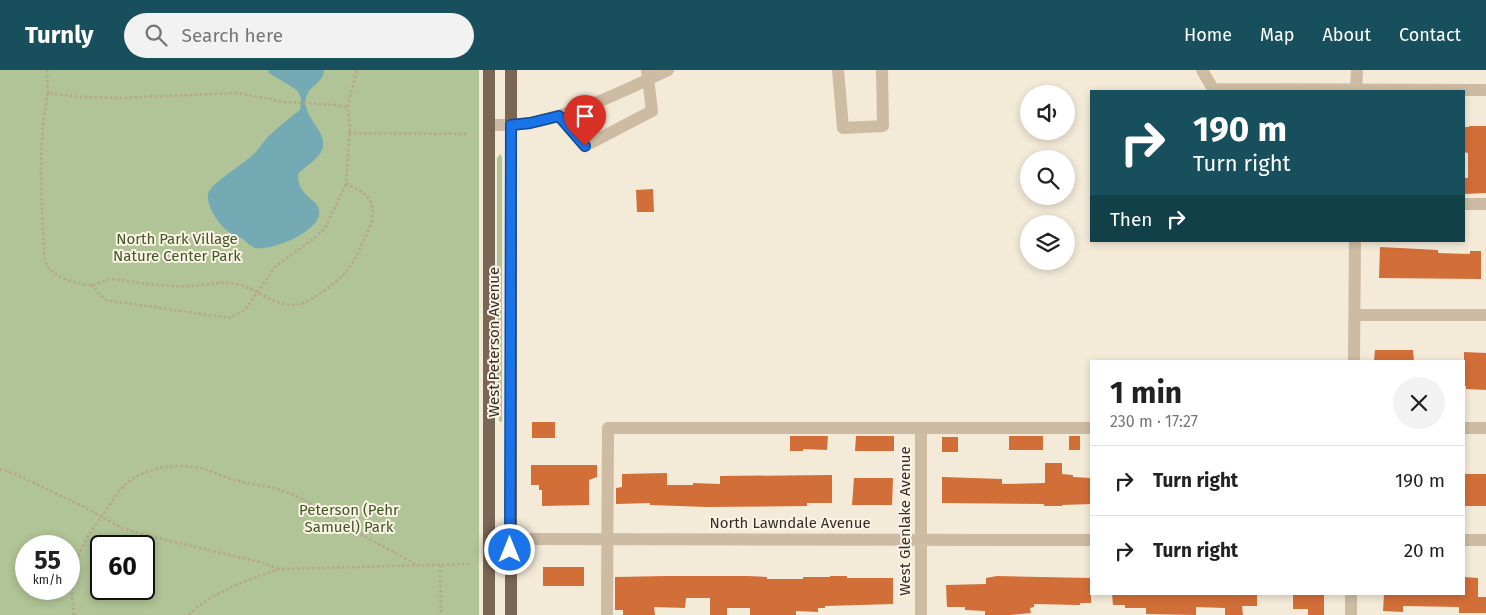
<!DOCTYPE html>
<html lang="en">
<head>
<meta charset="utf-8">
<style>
	:root { --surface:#fff; --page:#f2f2f2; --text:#222; --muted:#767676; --line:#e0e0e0; --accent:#17505c }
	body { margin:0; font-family:"Fira Sans",sans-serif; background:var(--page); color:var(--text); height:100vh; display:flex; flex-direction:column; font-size:19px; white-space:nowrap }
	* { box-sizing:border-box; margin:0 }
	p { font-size:16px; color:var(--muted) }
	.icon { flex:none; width:28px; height:28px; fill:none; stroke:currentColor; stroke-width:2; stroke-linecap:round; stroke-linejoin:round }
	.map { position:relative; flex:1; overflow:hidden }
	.details { position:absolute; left:1090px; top:290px; width:375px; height:235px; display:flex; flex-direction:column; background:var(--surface); border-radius:0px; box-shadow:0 2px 8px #0003 }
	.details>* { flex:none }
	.top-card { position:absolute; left:1090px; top:20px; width:375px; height:152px; border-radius:0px; box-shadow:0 2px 8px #0003; background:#17505c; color:#fff; overflow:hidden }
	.controls { position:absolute; left:1020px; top:15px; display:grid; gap:10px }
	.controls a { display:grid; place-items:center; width:55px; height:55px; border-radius:50%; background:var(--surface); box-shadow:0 2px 8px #0003; font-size:25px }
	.speed { position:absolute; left:15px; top:465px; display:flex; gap:10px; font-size:25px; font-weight:700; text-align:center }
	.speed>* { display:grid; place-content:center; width:65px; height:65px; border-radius:50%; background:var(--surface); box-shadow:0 2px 8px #0003; line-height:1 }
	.speed small { font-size:12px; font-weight:400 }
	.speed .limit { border:2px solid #111; border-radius:8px; background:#fff; color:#111 }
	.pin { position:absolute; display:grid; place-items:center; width:42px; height:42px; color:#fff; margin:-51px -21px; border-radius:50% 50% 50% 0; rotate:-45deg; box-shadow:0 0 5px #0007 }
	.pin .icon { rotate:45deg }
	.me { position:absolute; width:55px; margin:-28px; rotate:0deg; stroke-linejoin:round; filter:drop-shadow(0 0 4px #0008) }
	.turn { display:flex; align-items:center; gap:18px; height:105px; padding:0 20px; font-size:22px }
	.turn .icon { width:65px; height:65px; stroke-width:2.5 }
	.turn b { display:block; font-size:35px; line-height:42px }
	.then { display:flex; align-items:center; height:48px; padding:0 20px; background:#0003; gap:10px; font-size:19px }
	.round { display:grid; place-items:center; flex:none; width:52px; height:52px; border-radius:26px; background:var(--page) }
	.summary { display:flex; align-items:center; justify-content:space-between; height:85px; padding:0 20px }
	h1 { font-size:30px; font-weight:700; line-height:38px }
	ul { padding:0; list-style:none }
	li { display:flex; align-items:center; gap:15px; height:70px; padding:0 20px; border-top:1px solid var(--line) }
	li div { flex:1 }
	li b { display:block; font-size:19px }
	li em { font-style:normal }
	header { display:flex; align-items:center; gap:30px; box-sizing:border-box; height:70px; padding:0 25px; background:var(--accent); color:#fff }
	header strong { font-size:24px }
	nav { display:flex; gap:28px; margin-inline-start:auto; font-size:18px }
	.search { width:350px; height:45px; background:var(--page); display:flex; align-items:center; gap:12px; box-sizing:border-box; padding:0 18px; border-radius:28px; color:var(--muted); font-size:19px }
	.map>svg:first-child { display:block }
	.green { fill:#b0c497; fill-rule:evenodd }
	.water { fill:#74aab3 }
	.building { fill:#d26e38 }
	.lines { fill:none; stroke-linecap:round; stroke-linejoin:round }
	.path { stroke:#b9a58d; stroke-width:2.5; stroke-dasharray:2.5 2.5; stroke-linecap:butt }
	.minor { stroke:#cdbba3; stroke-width:12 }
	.major { stroke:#7a6655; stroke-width:12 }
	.route-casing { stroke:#114b97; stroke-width:12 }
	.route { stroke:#1a73e8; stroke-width:9 }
	.labels { text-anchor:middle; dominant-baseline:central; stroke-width:4; stroke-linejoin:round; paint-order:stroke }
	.park-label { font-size:15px; fill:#405827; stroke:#fbf3e5 }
	.street-label { font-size:15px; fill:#372d26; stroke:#fbf3e5 }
</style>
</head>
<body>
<header>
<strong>Turnly</strong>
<div class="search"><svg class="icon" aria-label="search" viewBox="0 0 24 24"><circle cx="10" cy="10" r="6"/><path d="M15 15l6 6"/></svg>Search here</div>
<nav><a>Home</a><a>Map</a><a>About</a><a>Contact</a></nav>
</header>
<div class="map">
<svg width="1486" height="545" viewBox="0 0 1486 545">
	<rect width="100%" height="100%" fill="#f4ead8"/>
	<path class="green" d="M0 0H479V545H0ZM26 476H69V519H26ZM101 476H144V519H101Z
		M500 84 502 87V352L499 351 497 305V88Z"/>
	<path class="water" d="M268 0H324C323 14 309 15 306 28 302 50 331 61 321 82 316 91 305 96 298 104 297 129 322 128 319 145 316 163 271 181 255 178 250 176 247 172 243 169 237 166 231 164 226 160 218 153 206 135 208 124 210 116 223 108 229 103 237 97 246 91 254 84 260 78 264 70 271 64 280 56 290 47 300 40L301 28 297 20 269 3Z"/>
	<path class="building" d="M1469 56H1486V123L1465 124V108H1468V83L1464 82 1465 57H1469Z
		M653 119 654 142H637L636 120Z
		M1380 177 1438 180V183L1470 184V181H1481V209L1379 208Z
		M1375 280H1413L1414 291H1374Z
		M1464 282 1486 283V320L1466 319V316H1464Z
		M532 352H555V368H532Z
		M790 366H828L827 380 803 379V381H790Z
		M856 366H894V381H855Z
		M1009 366H1043V380H1009Z
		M1069 366H1080V380H1069Z
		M942 367H958V382H942Z
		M1045 393H1062V404L1073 405V407L1091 408V434L1062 435V436H1044V434L942 433V407L1002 409V414L1045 413Z
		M531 395H597V407L589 410V435L542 436V420H539V415H531Z
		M667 403V415H693V413L720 414V406L832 405V433H807V436L707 437 650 435V433L616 434V418L622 417V404Z
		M1464 404H1486V436H1464Z
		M854 408H893L892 435H852Z
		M543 497H584V516H543Z
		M666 506H747L767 507V509H803V507H830V506H847V508H893V534L825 536V538H818V542L796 541V545H750V538H727V545H710V528H686L685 538 654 537 655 545H623V540H615V507Z
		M997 506 1091 508V533H1080V535L1034 534V537L1030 538 1031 543 1010 545H985V541L965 540V537H947L946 515 986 514V508Z
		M1464 507 1478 508V527H1486V543H1459V537L1403 536V542L1383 541 1384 524H1464Z
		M1112 524H1257V536H1242L1243 545H1225V538L1196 537V545L1146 544V538H1125V535H1113Z
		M1293 524H1324V545H1308V539H1293Z"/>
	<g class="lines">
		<path class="path" d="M47 0 48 23 80 27 118 28 238 23 284 32 337 35 347 38 357 0
			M48 23C37 76 42 132 44 185 45 191 46 196 50 200 57 207 82 216 91 215 99 214 104 209 115 209 140 213 165 217 190 216 203 216 215 212 228 213 252 214 263 229 284 234 300 237 309 231 322 222 343 208 352 197 362 174 365 167 369 160 371 153 377 130 366 122 346 114L350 53 347 38
			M349 63 467 64
			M91 215 106 230 229 248 245 240 275 197 317 166 325 158 346 114
			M0 399 13 403 82 436 122 458 153 467 260 492 280 499
			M440 495 441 545
			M74 545C73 535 71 525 72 515 72 489 89 463 104 443 111 433 118 421 127 413 148 396 182 392 207 400 218 404 228 409 239 411 253 415 267 415 280 420 306 428 328 444 350 458 372 471 394 482 417 495
			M189 545C205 526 255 506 280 499L469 494"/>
		<path class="minor" d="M838 0 843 58 883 56 882 0
			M1202 0 1213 19 1486 20
			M1356 21 1357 0
			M559 46 585 76 652 41 647 0
			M489 55C503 55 517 55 531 53 579 43 624 21 668 0
			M1464 134H1486
			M1355 245H1486
			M1354 291 1355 171
			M1464 358H1486
			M489 469 1091 470
			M1464 470H1486
			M607 545 608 358H1091
			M921 545V358
			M1351 545V524"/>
		<path class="major" d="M489 545V0
			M511 545V0"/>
	</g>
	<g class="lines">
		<defs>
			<path id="route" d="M510 480 511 55 530 53 559 46 585 76"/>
		</defs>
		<use href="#route" class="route-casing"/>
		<use href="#route" class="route"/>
	</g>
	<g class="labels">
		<g class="park-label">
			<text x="177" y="169">North Park Village<tspan x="177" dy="17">Nature Center Park</tspan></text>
			<text x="349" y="440">Peterson (Pehr<tspan x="349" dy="17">Samuel) Park</tspan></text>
		</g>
		<g class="street-label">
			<text transform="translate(494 272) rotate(-90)">West Peterson Avenue</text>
			<text transform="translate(905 451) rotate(-90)">West Glenlake Avenue</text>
			<text x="790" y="453">North Lawndale Avenue</text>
		</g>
	</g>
</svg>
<div class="controls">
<a><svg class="icon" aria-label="sound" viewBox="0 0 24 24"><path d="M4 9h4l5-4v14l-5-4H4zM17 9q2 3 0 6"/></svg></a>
<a><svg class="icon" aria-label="search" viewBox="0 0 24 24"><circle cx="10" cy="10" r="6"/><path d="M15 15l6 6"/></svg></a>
<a><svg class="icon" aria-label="layers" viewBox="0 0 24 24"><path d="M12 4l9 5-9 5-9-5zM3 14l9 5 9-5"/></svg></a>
</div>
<div class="speed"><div>55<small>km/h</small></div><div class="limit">60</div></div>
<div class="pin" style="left:585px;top:76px;background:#d93025"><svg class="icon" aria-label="arrive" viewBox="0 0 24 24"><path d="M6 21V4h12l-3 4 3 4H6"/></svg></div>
<svg class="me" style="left:510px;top:480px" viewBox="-20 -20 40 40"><circle r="17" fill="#1a73e8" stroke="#fff" stroke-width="3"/><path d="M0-11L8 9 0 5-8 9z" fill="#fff"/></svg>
<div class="top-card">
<div class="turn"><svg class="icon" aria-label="right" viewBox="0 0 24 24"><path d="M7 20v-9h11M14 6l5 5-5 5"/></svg><div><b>190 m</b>Turn right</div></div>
<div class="then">Then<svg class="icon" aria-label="right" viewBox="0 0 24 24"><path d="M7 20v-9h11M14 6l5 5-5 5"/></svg></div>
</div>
<section class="details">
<div class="summary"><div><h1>1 min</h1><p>230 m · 17:27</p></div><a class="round"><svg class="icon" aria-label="close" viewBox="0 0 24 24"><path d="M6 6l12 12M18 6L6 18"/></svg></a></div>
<ul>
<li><svg class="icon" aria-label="right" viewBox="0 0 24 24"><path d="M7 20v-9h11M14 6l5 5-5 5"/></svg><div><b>Turn right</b></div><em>190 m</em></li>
<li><svg class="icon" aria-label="right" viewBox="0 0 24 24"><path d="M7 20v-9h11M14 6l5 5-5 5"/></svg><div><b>Turn right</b></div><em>20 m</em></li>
</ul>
</section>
</div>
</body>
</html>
